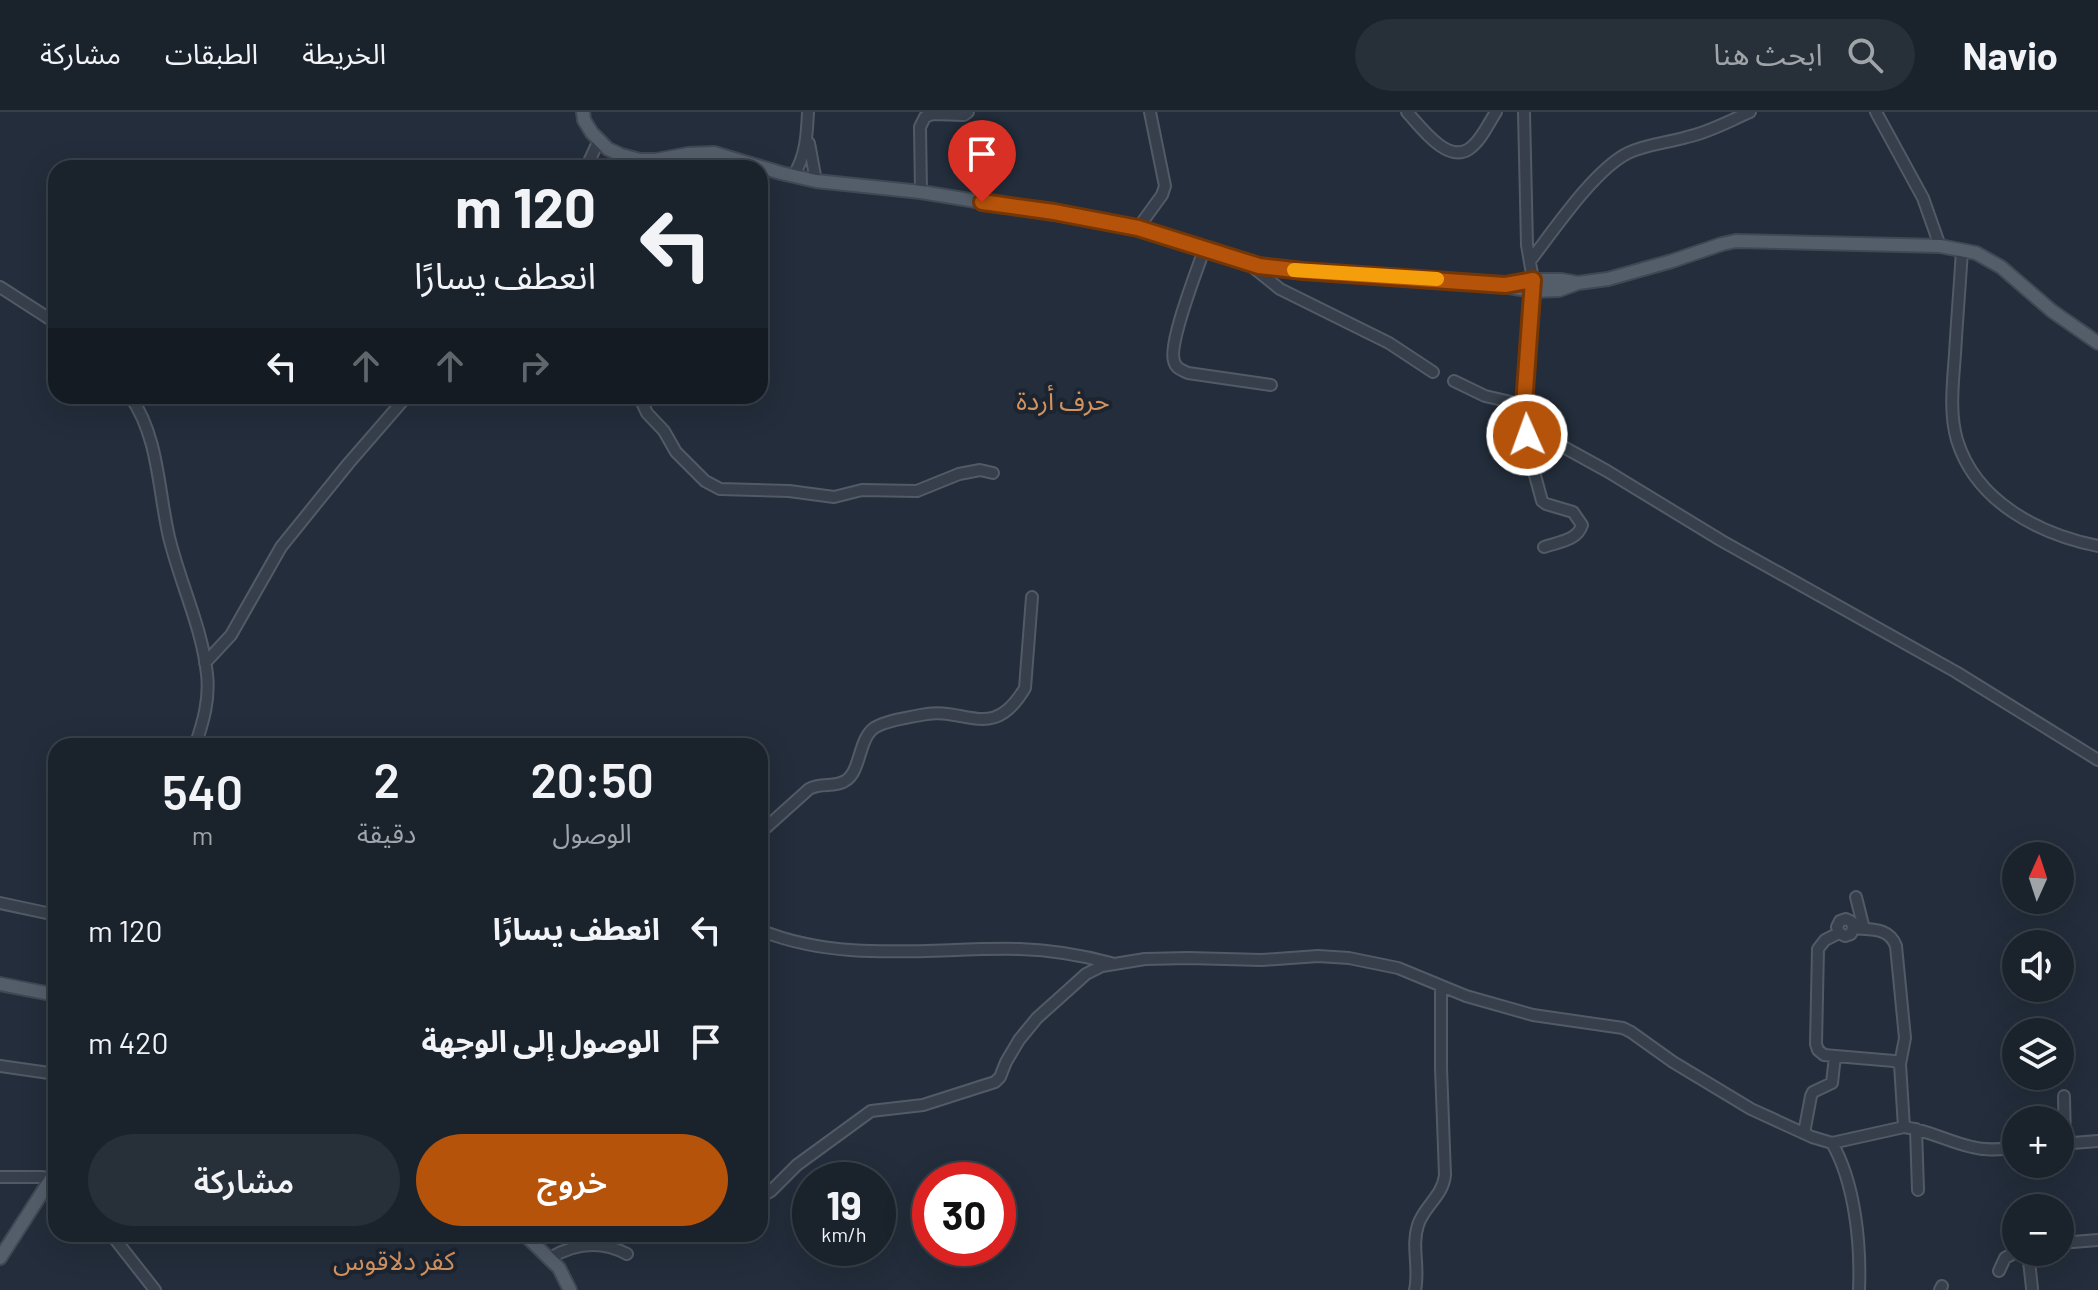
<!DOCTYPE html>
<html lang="ar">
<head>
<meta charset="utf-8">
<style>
	:root { --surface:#1a222c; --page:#272f38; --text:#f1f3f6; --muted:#9fa4a9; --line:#383f48; --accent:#b45309 }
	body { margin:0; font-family:Barlow,"Noto Sans Arabic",sans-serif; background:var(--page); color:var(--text); direction:rtl; height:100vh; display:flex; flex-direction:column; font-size:30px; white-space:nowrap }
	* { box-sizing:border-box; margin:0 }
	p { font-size:26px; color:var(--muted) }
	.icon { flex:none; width:44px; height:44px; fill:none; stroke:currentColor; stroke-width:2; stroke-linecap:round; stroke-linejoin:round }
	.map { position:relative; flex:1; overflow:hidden; direction:ltr }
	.side { position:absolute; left:48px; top:626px; width:720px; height:504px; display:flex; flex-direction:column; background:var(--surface); border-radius:24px; box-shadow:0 8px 32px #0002,0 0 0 2px var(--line); direction:rtl }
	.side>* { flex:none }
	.guide { position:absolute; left:48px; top:48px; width:720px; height:244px; border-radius:24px; box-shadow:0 8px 32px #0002,0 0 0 2px var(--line); direction:rtl; background:#1a222c; color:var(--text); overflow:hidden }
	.needle { width:52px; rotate:3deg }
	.controls { position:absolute; left:2002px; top:730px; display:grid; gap:16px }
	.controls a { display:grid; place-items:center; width:72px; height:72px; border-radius:50%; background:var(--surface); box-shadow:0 8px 32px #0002,0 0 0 2px var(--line); font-size:40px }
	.speed { position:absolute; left:792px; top:1050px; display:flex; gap:16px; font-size:40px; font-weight:700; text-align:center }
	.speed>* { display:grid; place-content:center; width:104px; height:104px; border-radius:50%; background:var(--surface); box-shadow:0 8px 32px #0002,0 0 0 2px var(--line); line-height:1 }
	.speed small { font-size:20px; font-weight:400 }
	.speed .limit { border:12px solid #d22; background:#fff; color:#111 }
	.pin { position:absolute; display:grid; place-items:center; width:68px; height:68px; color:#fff; margin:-82px -34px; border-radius:50% 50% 50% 0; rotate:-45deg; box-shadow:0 0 8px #0007 }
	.pin .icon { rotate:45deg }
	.me { position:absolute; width:88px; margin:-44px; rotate:358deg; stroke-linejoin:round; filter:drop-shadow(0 0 6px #0008) }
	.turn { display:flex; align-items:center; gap:28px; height:168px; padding:0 40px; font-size:36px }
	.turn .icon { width:104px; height:104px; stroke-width:2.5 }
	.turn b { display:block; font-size:56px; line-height:68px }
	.lanes { display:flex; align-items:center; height:76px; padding:0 40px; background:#0003; justify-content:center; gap:40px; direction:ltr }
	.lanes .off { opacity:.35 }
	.eta { display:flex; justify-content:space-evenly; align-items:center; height:136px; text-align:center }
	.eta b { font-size:48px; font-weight:600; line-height:56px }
	.primary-button { display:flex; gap:16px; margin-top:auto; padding:16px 40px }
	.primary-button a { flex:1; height:92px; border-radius:48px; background:var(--accent); color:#fff; font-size:32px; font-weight:600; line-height:92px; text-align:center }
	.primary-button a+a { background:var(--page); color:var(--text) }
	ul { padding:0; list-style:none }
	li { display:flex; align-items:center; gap:24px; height:112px; padding:0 40px }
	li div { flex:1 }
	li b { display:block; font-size:30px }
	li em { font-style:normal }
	header { display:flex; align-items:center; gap:48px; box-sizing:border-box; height:112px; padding:0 40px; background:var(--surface); border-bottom:2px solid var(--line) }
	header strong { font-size:38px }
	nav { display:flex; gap:44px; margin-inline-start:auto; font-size:28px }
	.search { width:560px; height:72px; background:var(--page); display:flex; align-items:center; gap:20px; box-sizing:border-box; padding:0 28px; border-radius:44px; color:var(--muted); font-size:30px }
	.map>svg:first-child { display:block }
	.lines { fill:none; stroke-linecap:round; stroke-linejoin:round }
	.minor-casing { stroke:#525a66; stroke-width:14 }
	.major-casing { stroke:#404854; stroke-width:16 }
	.minor { stroke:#363f4b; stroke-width:10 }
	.major { stroke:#545e6b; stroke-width:12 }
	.route-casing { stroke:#753606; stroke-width:20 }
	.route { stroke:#b45309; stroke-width:14 }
	.slow { stroke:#f59e0b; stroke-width:14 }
	.labels { text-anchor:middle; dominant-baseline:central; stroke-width:8; stroke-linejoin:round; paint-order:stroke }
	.quarter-label { font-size:26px; fill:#d39361; stroke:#1c2430 }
</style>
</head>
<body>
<header>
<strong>Navio</strong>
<div class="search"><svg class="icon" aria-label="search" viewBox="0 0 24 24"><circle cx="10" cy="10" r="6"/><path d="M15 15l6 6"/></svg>ابحث هنا</div>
<nav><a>الخريطة</a><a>الطبقات</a><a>مشاركة</a></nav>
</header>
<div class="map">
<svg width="2098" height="1178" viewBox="0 0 2098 1178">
	<rect width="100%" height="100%" fill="#232d3b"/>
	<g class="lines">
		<defs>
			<path id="minor" d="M1407 0C1420 14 1447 52 1469 37 1481 29 1488 12 1496 0
				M1524 0 1527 133 1533 168 1524 293 1530 314 1540 322 1607 359 1722 429 1956 560 2098 648
				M1876 0 1923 86 1940 134
				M809 31 816 69
				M586 56 599 28
				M793 64C806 45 807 22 808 0
				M921 80 920 15 925 5 933 2 964 3 968 0
				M1138 116 1162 83 1165 74 1150 0
				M1204 138C1197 158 1168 232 1174 249 1176 257 1182 258 1188 261L1271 273
				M1962 138C1960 172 1957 207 1955 242 1953 270 1949 301 1957 328 1976 390 2039 422 2098 434
				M1530 149C1554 118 1594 58 1628 41 1647 32 1667 31 1687 25 1710 20 1729 9 1750 0
				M1249 152 1280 177 1389 231 1433 260
				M0 175 56 211
				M1454 269 1485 284 1524 293
				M130 284C159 325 158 378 169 425 180 471 202 515 207 562 210 587 203 611 195 634
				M639 284 647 301 664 319 676 340 705 369 720 377 789 379 834 385 862 378 917 379 959 362 980 358 993 361
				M1528 311 1527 334 1542 389 1546 392 1573 400 1582 413C1577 429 1558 430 1544 435
				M205 551 231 523 281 435 348 352 407 284
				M760 721 809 677C821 670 834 676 845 669 861 660 858 628 874 616 887 608 907 606 921 603 965 593 992 632 1025 576L1032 485
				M1856 785 1864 817
				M0 791 56 803
				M1853 816 1851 822 1845 824 1839 821 1837 815 1840 809 1846 807 1852 810 1853 816C1871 818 1889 815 1896 834L1905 926 1900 952 1904 1015
				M760 818C842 852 935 835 1020 837 1052 838 1081 843 1111 851
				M1839 821 1825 828 1818 837 1816 932 1818 938 1824 943 1894 949 1900 952
				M0 954 56 962
				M2064 984 2065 1031
				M1916 1017 1918 1078
				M1804 1021 1811 984 1813 980 1832 971 1835 944
				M1832 1031C1855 1071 1861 1132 1859 1178
				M2060 1032 2098 1029
				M0 1065H41L56 1067
				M760 1085 771 1079 797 1053 871 999 923 993 995 970 1000 965 1006 950 1019 928 1037 906 1075 872 1086 862 1102 854 1145 847 1188 846 1262 848 1318 844 1349 846 1398 856 1466 884 1533 903 1623 916 1631 920 1673 950 1751 997 1812 1025 1832 1031 1904 1015C1928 1018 1949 1030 1972 1035 1986 1039 2001 1037 2016 1036
				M111 1122 155 1178
				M249 1122H259
				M2060 1131 2098 1128
				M2028 1140 2032 1176
				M550 1146C575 1131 601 1128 627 1142
				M1999 1159 2005 1146 2016 1140
				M1415 1178C1420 1157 1411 1134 1418 1113 1424 1094 1443 1084 1445 1063L1441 956V875
				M1940 1178 1942 1174"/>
			<path id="major" d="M583 0 584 8 592 21 608 37 621 43 640 48H656L688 42 714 41 781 61 816 69 921 80 1123 113 1259 154 1320 160 1485 171 1532 179 1559 178 1578 171
				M1511 172 1533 168H1562L1578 171 1608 167 1672 149 1722 132 1736 129 1940 134 1976 141 2001 155 2052 199 2098 231
				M0 872 56 883
				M524 1122 559 1156 570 1178
				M0 1146 56 1059"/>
		</defs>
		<use href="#minor" class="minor-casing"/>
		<use href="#major" class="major-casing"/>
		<use href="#minor" class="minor"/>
		<use href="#major" class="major"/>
	</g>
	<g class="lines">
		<defs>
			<path id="route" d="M982 90 1054 100 1138 116 1259 154 1303 159 1505 173 1533 168 1524 293 1528 311 1527 323"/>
		</defs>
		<use href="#route" class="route-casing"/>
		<use href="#route" class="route"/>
		<path class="slow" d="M1294 158 1437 167"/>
	</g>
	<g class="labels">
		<g class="quarter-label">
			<text x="1063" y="287">حرف أردة</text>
			<text x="394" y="1147">كفر دلاقوس</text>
		</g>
	</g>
</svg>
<div class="controls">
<a><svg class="needle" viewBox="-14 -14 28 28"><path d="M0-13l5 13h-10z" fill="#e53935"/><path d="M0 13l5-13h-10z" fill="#9fa4a9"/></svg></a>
<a><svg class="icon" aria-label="sound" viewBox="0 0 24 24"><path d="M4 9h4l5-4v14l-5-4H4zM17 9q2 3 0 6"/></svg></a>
<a><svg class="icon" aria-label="layers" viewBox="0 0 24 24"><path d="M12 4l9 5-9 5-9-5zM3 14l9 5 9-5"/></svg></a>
<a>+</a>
<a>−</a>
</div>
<div class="speed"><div>19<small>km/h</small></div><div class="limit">30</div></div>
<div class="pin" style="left:982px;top:90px;background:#d93025"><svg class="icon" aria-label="arrive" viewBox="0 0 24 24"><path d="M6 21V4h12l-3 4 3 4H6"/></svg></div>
<svg class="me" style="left:1527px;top:323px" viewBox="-20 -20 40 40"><circle r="17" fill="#b45309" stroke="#fff" stroke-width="3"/><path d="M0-11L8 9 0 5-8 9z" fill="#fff"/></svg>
<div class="guide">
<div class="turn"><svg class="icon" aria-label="left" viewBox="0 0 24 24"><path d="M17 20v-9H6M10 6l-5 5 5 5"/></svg><div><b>120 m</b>انعطف يسارًا</div></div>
<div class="lanes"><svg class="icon" aria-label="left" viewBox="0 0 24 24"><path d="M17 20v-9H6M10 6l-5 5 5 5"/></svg><svg class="icon off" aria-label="ahead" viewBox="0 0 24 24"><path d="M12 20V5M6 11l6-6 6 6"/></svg><svg class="icon off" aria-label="ahead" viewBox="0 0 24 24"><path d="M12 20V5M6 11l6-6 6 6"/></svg><svg class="icon off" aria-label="right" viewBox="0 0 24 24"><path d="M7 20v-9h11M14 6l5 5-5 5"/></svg></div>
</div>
<section class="side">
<div class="eta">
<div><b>20:50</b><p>الوصول</p></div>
<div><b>2</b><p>دقيقة</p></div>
<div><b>540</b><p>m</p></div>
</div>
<ul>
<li><svg class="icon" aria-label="left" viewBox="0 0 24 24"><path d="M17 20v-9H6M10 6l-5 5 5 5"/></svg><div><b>انعطف يسارًا</b></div><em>120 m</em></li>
<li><svg class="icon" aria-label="arrive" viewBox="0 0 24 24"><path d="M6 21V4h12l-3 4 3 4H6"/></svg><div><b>الوصول إلى الوجهة</b></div><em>420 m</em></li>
</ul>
<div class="primary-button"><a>خروج</a><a>مشاركة</a></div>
</section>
</div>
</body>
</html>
